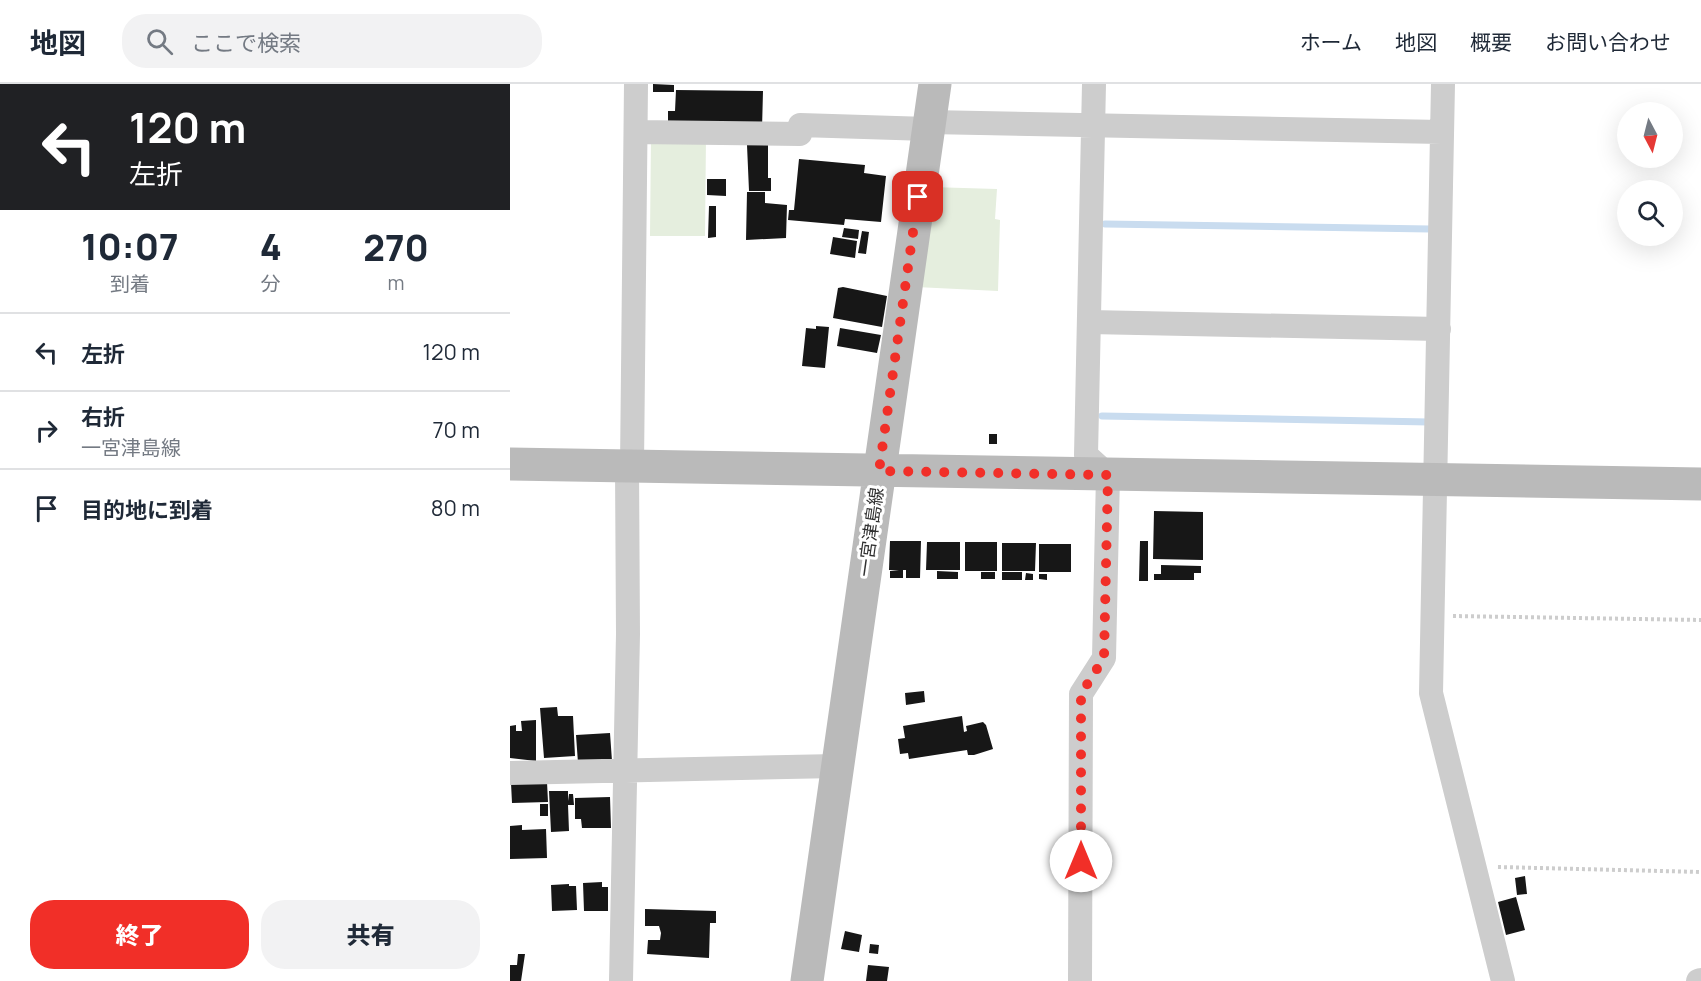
<!DOCTYPE html>
<html lang="ja">
<head>
<meta charset="utf-8">
<style>
	:root { --surface:#fff; --page:#f2f2f3; --text:#1f2937; --muted:#747a83; --line:#e0e1e3; --accent:#f12f28 }
	body { margin:0; font-family:Manrope,"Noto Sans JP",sans-serif; background:var(--page); color:var(--text); height:100vh; display:flex; flex-direction:column; font-size:22px; white-space:nowrap }
	* { box-sizing:border-box; margin:0 }
	p { font-size:20px; color:var(--muted) }
	.icon { flex:none; width:33px; height:33px; fill:none; stroke:currentColor; stroke-width:2; stroke-linecap:round; stroke-linejoin:round }
	.map { position:relative; flex:1; overflow:hidden }
	.side { display:flex; flex-direction:column; background:var(--surface); width:510px }
	.side>* { flex:none }
	.top-card { background:#202124; color:#fff; overflow:hidden }
	.needle { width:39px; rotate:173deg }
	.controls { position:absolute; left:1107px; top:18px; display:grid; gap:12px }
	.controls a { display:grid; place-items:center; width:66px; height:66px; border-radius:50%; background:var(--surface); box-shadow:0 6px 24px #0002; font-size:30px }
	.pin { position:absolute; display:grid; place-items:center; width:51px; height:51px; color:#fff; margin:-26px; border-radius:12px; box-shadow:0 3px 9px #0006 }
	.me { position:absolute; width:66px; margin:-33px; rotate:0deg; stroke-linejoin:round; filter:drop-shadow(0 0 4px #0008) }
	.turn { display:flex; align-items:center; gap:21px; height:126px; padding:0 30px; font-size:27px }
	.turn .icon { width:78px; height:78px; stroke-width:2.5 }
	.turn b { display:block; font-size:42px; line-height:51px }
	.eta { display:flex; justify-content:space-evenly; align-items:center; height:102px; text-align:center }
	.eta b { font-size:36px; font-weight:800; line-height:42px }
	.action { display:flex; gap:12px; margin-top:auto; padding:12px 30px }
	.action a { flex:1; height:69px; border-radius:24px; background:var(--accent); color:#fff; font-size:24px; font-weight:800; line-height:69px; text-align:center }
	.action a+a { background:var(--page); color:var(--text) }
	ul { padding:0; list-style:none }
	li { display:flex; align-items:center; gap:18px; height:78px; padding:0 30px; border-top:2px solid var(--line) }
	li div { flex:1 }
	li b { display:block; font-size:22px }
	li em { font-style:normal }
	header { display:flex; align-items:center; gap:36px; box-sizing:border-box; height:84px; padding:0 30px; background:var(--surface); border-bottom:2px solid var(--line) }
	header strong { font-size:28px }
	nav { display:flex; gap:33px; margin-inline-start:auto; font-size:21px }
	.search { width:420px; height:54px; background:var(--page); display:flex; align-items:center; gap:15px; box-sizing:border-box; padding:0 21px; border-radius:24px; color:var(--muted); font-size:22px }
	main { display:flex; flex:1; min-height:0 }
	.map>svg:first-child { display:block }
	.green { fill:#e5eede }
	.lines { fill:none; stroke-linecap:round; stroke-linejoin:round }
	.stream { stroke:#c9dcef; stroke-width:7 }
	.building { fill:#171717 }
	.path { stroke:#cdcdcd; stroke-width:4; stroke-dasharray:3 3; stroke-linecap:butt }
	.street { stroke:#cdcdcd; stroke-width:24 }
	.secondary { stroke:#bababa; stroke-width:33 }
	.route { stroke:#f12f28; stroke-width:10; stroke-dasharray:0 18 }
	.labels { text-anchor:middle; dominant-baseline:central; stroke-width:6; stroke-linejoin:round; paint-order:stroke }
	.street-label { font-size:18px; fill:#303030; stroke:#fff }
</style>
</head>
<body>
<header>
<strong>地図</strong>
<div class="search"><svg class="icon" aria-label="search" viewBox="0 0 24 24"><circle cx="10" cy="10" r="6"/><path d="M15 15l6 6"/></svg>ここで検索</div>
<nav><a>ホーム</a><a>地図</a><a>概要</a><a>お問い合わせ</a></nav>
</header>
<main>
<section class="side">
<div class="top-card">
<div class="turn"><svg class="icon" aria-label="left" viewBox="0 0 24 24"><path d="M17 20v-9H6M10 6l-5 5 5 5"/></svg><div><b>120 m</b>左折</div></div>
</div>
<div class="eta">
<div><b>10:07</b><p>到着</p></div>
<div><b>4</b><p>分</p></div>
<div><b>270</b><p>m</p></div>
</div>
<ul>
<li><svg class="icon" aria-label="left" viewBox="0 0 24 24"><path d="M17 20v-9H6M10 6l-5 5 5 5"/></svg><div><b>左折</b></div><em>120 m</em></li>
<li><svg class="icon" aria-label="right" viewBox="0 0 24 24"><path d="M7 20v-9h11M14 6l5 5-5 5"/></svg><div><b>右折</b><p>一宮津島線</p></div><em>70 m</em></li>
<li><svg class="icon" aria-label="arrive" viewBox="0 0 24 24"><path d="M6 21V4h12l-3 4 3 4H6"/></svg><div><b>目的地に到着</b></div><em>80 m</em></li>
</ul>
<div class="action"><a>終了</a><a>共有</a></div>
</section>
<div class="map">
<svg width="1191" height="897" viewBox="0 0 1191 897">
	<rect width="100%" height="100%" fill="#fff"/>
	<path class="green" d="M141 52H196L195 152H140Z
		M420 103 487 105 485 135 490 136 488 207 406 203Z"/>
	<g class="lines">
		<path class="stream" d="M595 140 920 145
			M592 332 919 338"/>
	</g>
	<path class="building" d="M143 0 164 1V8H143Z
		M166 6 253 7 252 45 158 43V27H165Z
		M237 61H258V94H261V107H239Z
		M289 75 355 81 354 89 376 92 371 138 335 135 334 141 278 136 279 126H284Z
		M197 95H216V112L197 111Z
		M237 108H255V119L277 121 276 154 236 156Z
		M199 122H206V153L198 154Z
		M334 144 349 146 348 155 332 153Z
		M352 147 359 148 356 170 348 169Z
		M323 153 347 157 345 174 320 170Z
		M333 203 377 212 372 243 323 234 328 204Z
		M306 242 319 243 315 284 292 282 296 244 306 245Z
		M330 244 371 251 367 269 327 262Z
		M479 350H487V360H479Z
		M644 427 693 428V476L643 475Z
		M380 457H411L410 494H396V486H393V494H380V487L389 486H379Z
		M630 457H638V497H629Z
		M417 458H450V486H416Z
		M455 458H487V487H455Z
		M492 459H526L525 487H492Z
		M529 460H561V488H529Z
		M651 481 691 482V489H684V496H644V490H651Z
		M427 487 448 488V495H427Z
		M471 488H485V495H471Z
		M492 488H512V496H492Z
		M516 489 523 490V496H515Z
		M529 490H537V496L529 495Z
		M414 607 415 618 396 621 395 609Z
		M47 623 48 632H63L65 672 34 674 30 624Z
		M452 632 454 648 457 647 456 642 473 638 476 641 483 665 464 671H458L457 666 399 675 398 669 390 670 388 655 395 654 393 642Z
		M26 636V677L0 674V642L6 641V647H12L11 637Z
		M100 649 102 677 68 679 66 651Z
		M37 698 38 718 2 719 1 699Z
		M39 707H58V717L59 710H63L64 721H58L59 747 41 748Z
		M100 713 101 744H72L71 735H65V714Z
		M30 720H38V732H30Z
		M12 741V746L36 745 37 774 0 775V742Z
		M1015 792 1017 810 1007 811 1005 794Z
		M92 798V803H98V827H74L73 799Z
		M59 800V802H66L67 826 42 827 41 801Z
		M1006 813 1015 846 996 851 988 818Z
		M135 825 206 827V839H200L199 874 137 870 138 856H150L151 849 149 842H135Z
		M335 847 352 851 349 868 331 865Z
		M360 860 369 861 368 870 359 869Z
		M8 870H15L11 897H0V881H7Z
		M358 881 379 883 377 897H356Z"/>
	<g class="lines">
		<path class="path" d="M943 532 1191 536
			M988 783 1191 788"/>
		<path class="street" d="M933 0 921 609 993 897
			M419 38 932 48
			M126 48 290 50V41L418 45
			M579 238 929 245
			M122 382 126 0
			M0 689 327 682
			M111 897 118 550 117 382
			M570 897 571 610 594 574 598 391 576 371 584 0
			M1188 897 1191 896"/>
		<path class="secondary" d="M0 380 1191 400
			M297 897 425 0"/>
	</g>
	<g class="lines">
		<path class="route" d="M408 113 369 387 598 391 594 574 571 610V777"/>
	</g>
	<g class="labels">
		<g class="street-label">
			<text transform="translate(360 448) rotate(-82)">一宮津島線</text>
		</g>
	</g>
</svg>
<div class="controls">
<a><svg class="needle" viewBox="-14 -14 28 28"><path d="M0-13l5 13h-10z" fill="#e53935"/><path d="M0 13l5-13h-10z" fill="#747a83"/></svg></a>
<a><svg class="icon" aria-label="search" viewBox="0 0 24 24"><circle cx="10" cy="10" r="6"/><path d="M15 15l6 6"/></svg></a>
</div>
<div class="pin" style="left:408px;top:113px;background:#d93025"><svg class="icon" aria-label="arrive" viewBox="0 0 24 24"><path d="M6 21V4h12l-3 4 3 4H6"/></svg></div>
<svg class="me" style="left:571px;top:777px" viewBox="-20 -20 40 40"><circle r="19" fill="#fff"/><path d="M0-13L10 11 0 6-10 11z" fill="#f12f28"/></svg>
</div>
</main>
</body>
</html>
